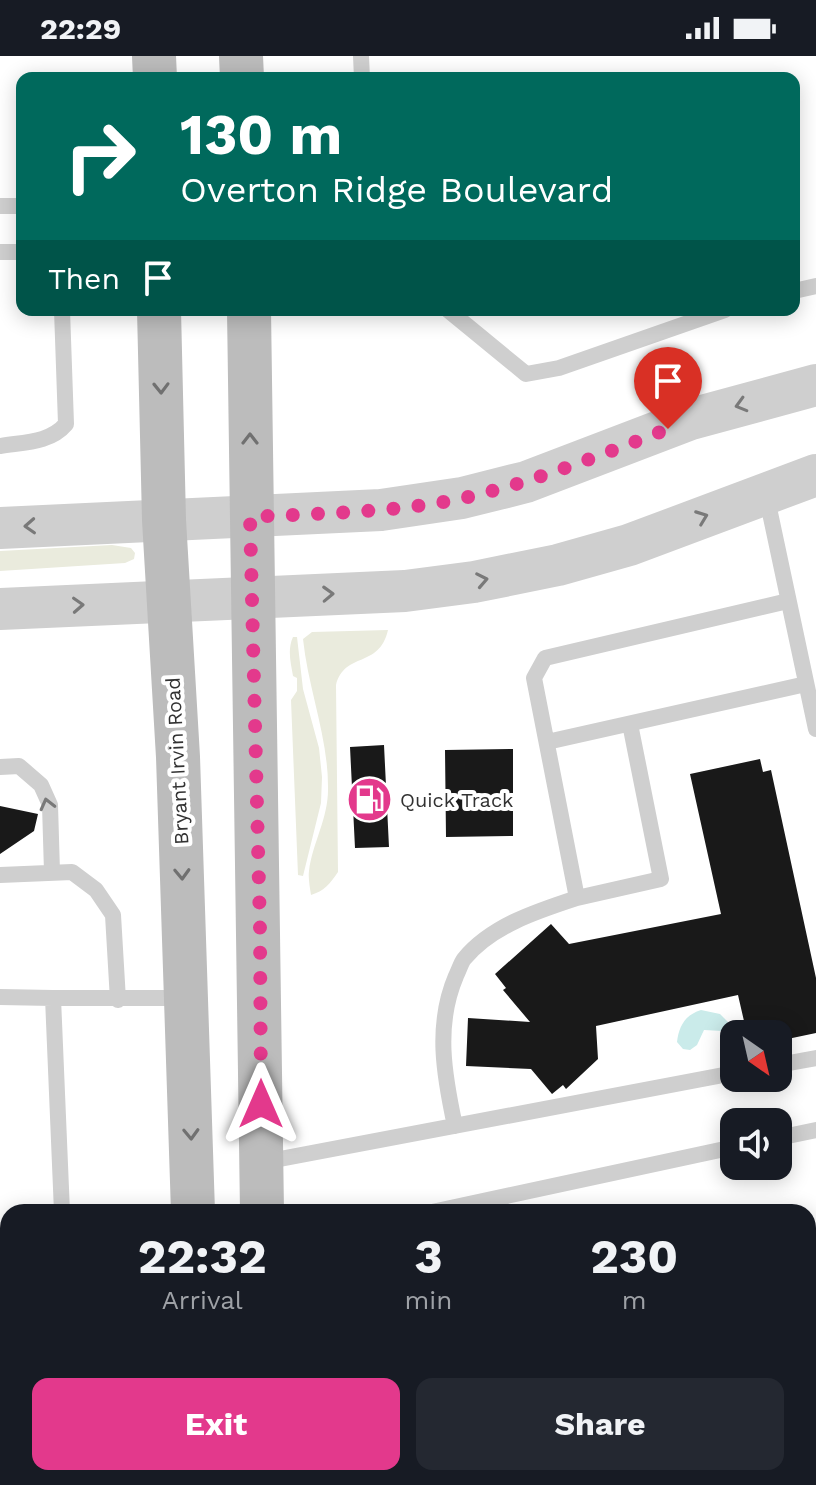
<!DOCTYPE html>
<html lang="en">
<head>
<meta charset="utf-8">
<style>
	:root { --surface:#171b24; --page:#242831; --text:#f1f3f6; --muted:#9ea1a6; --accent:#e3398c }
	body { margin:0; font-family:"Work Sans",sans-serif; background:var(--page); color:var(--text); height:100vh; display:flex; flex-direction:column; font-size:30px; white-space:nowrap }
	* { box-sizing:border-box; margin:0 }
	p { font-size:26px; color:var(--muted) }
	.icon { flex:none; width:44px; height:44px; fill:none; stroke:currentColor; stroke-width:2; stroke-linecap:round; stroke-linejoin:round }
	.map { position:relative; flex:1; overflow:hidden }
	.drawer { position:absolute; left:0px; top:1148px; width:816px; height:282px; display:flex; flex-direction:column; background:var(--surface); border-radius:24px 24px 0 0; box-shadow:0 4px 20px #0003 }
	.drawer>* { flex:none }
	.guide { position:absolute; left:16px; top:16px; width:784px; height:244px; border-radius:16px; box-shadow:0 4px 20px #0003; background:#00695c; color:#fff; overflow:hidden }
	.needle { width:52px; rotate:146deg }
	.buttons { position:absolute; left:720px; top:964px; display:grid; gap:16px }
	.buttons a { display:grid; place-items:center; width:72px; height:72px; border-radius:16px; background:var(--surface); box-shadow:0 4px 20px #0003; font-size:40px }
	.pin { position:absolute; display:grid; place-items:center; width:68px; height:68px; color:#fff; margin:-82px -34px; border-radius:50% 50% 50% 0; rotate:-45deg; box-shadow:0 0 8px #0007 }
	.pin .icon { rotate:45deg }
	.me { position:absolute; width:88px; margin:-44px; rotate:0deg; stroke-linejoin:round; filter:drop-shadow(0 0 6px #0008) }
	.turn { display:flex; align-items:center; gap:28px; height:168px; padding:0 32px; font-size:36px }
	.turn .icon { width:104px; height:104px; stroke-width:2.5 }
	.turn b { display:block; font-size:56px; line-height:68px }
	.then { display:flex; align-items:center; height:76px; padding:0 32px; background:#0003; gap:16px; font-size:30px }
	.eta { display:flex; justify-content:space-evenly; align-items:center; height:136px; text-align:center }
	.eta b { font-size:48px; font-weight:700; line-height:56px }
	.cta { display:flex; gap:16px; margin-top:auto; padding:16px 32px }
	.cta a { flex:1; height:92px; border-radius:16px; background:var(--accent); color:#fff; font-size:32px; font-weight:700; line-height:92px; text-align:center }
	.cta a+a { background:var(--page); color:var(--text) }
	.status { display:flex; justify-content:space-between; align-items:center; height:56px; padding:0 40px; background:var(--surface); direction:ltr }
	.status svg { height:22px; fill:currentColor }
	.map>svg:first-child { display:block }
	.green { fill:#eaebdd }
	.water { fill:#caebea }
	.building { fill:#191919 }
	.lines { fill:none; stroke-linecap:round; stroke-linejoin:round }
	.service { stroke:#cfcfcf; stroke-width:16 }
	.tertiary { stroke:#cfcfcf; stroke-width:42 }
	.secondary { stroke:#bcbcbc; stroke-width:44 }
	.oneway { stroke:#707070 }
	.oneway2 { stroke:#797979 }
	.route { stroke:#e3398c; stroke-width:14; stroke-dasharray:0 25.2 }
	.labels { text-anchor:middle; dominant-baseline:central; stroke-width:8; stroke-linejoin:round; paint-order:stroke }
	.street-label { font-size:20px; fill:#323232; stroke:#fff }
	.poi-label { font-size:20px; fill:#323232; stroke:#fff; text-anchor:start }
</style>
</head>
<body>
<div class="status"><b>22:29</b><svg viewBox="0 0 49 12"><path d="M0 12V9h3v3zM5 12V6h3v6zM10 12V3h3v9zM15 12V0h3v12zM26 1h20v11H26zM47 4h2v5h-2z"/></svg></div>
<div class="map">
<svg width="816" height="1429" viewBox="0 0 816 1429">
	<rect width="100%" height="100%" fill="#fff"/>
	<path class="green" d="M112 489 131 492 135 497 134 503 125 507 0 515V495Z
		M388 574C379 613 345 595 336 629L338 816C330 828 324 835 311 839 310 832 308 822 309 815 313 785 329 762 328 730 328 681 308 632 303 583L312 576Z
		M293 581H297L303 633 319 692 322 721 321 747 303 820 298 819 291 644 297 635V622L293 620C291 608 287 594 293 581Z"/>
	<path class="water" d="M701 954 720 958 728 966 726 974 722 975 704 974 697 989 690 994 683 993 677 986C679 970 685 959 701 954Z"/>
	<path class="building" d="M384 689 389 791 355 792 350 691Z
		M513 693V780L446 781 445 694Z
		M760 703 763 716 771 714 816 922V977L778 985V978H747L738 939 596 970 598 1003 566 1033 563 1029 552 1038 531 1013 466 1010 468 962 530 966 503 934 506 932 495 918 551 868 569 888 721 858 690 718Z
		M0 750 38 758 34 775 0 798Z"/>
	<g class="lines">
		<path class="service" d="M361 0 362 22
			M0 150H22
			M0 196H22
			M794 235 816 230
			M448 254 526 318 559 312 725 254
			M0 390C24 386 50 387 66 368L62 254
			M766 438 816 673
			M547 686 806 628
			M0 711 19 710 41 729 50 749 52 816
			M0 819 72 816 96 834 113 859 118 944
			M577 842 661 823 630 668
			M0 941 53 942
			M778 1009 816 1002
			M455 1070C444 1019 435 969 456 920 459 914 461 907 464 903 491 870 537 855 577 842L534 622 545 602 788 545
			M778 1082 816 1074
			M264 1106 734 1017
			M62 1156 53 942H185
			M432 1156 734 1091
			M0 1201 8 1200
			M453 1422 454 1429"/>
		<path class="tertiary" d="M0 472 381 454 462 442 526 426 691 363 816 329
			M0 553 405 535 474 526 558 509 629 489 816 419"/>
		<path class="secondary" d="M154 0 155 22
			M241 0 242 22
			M159 254 164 464 178 701 193 1156
			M249 254 262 1156
			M202 1422 203 1429
			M282 1422V1429"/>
	</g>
	<defs><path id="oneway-chevron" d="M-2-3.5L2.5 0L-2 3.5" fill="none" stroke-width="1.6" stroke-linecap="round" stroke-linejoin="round" transform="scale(2)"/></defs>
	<g class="oneway">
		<use href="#oneway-chevron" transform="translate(161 332) rotate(89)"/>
		<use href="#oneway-chevron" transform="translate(250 383) rotate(-90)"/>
		<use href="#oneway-chevron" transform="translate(182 818) rotate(88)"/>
		<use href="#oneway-chevron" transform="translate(191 1078) rotate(88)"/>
	</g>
	<g class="oneway2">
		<use href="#oneway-chevron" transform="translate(741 349) rotate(164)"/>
		<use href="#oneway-chevron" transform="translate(702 461) rotate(-21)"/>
		<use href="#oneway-chevron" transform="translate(30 470) rotate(177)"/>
		<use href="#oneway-chevron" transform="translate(482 524) rotate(-11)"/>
		<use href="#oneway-chevron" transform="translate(328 538) rotate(-2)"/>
		<use href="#oneway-chevron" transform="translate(78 549) rotate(-3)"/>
		<use href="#oneway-chevron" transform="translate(47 748) rotate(-104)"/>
	</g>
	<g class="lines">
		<path class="route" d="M261 1048 260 872 250 461C321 457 394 457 464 442 534 426 601 399 668 373"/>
	</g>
	<defs>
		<symbol id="fuel-disc" viewBox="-11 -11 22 22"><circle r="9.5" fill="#e3398c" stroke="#fff"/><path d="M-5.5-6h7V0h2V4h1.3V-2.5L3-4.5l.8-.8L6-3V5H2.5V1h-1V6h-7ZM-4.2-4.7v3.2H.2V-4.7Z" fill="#fff"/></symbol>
	</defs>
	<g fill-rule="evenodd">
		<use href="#fuel-disc" x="344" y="718" width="51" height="51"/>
	</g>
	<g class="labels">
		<g class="street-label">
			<text transform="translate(177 705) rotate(-93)">Bryant Irvin Road</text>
		</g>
		<g class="poi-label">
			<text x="400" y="744">Quick Track</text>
		</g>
	</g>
</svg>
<div class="buttons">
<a><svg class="needle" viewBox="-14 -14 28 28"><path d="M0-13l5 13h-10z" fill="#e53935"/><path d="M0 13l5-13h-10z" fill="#9ea1a6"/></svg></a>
<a><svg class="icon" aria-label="sound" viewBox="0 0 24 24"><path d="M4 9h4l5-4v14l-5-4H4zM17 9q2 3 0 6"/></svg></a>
</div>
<div class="pin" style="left:668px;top:373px;background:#d93025"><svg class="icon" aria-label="arrive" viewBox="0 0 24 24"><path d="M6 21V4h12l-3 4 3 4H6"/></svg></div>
<svg class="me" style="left:261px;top:1048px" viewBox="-20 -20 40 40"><path d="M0-17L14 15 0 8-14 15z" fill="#e3398c" stroke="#fff" stroke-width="4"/></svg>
<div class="guide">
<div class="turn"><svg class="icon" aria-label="right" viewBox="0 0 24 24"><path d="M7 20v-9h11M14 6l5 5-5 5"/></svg><div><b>130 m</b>Overton Ridge Boulevard</div></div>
<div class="then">Then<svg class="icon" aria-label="arrive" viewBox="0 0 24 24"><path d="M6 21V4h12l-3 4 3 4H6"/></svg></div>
</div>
<section class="drawer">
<div class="eta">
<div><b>22:32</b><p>Arrival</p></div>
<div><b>3</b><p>min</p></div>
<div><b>230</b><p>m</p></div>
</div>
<div class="cta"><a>Exit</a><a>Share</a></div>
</section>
</div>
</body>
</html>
